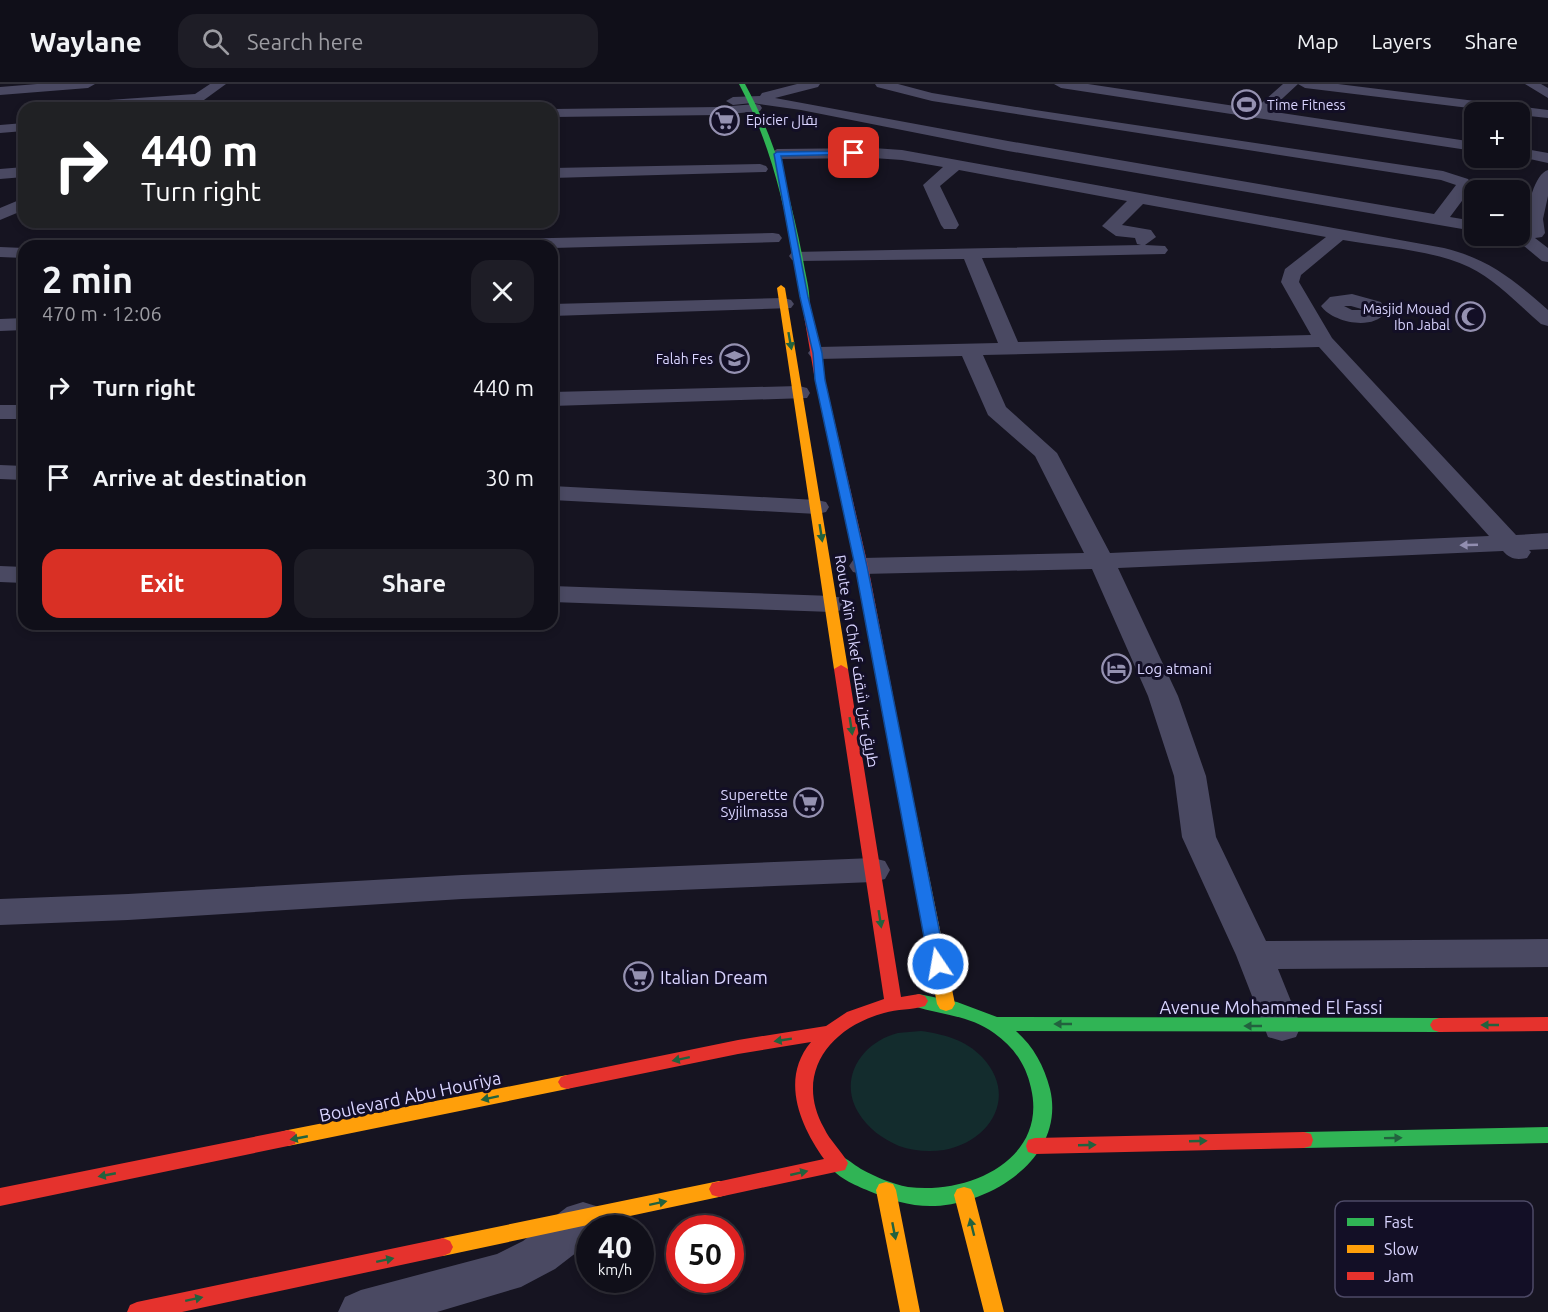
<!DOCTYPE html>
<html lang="en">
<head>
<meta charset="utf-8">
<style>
	:root { --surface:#100f19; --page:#1e1d26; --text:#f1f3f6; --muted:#9c9ca2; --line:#302f38; --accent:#d93025 }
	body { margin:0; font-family:Ubuntu,Cairo,sans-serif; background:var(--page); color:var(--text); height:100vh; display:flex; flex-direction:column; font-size:22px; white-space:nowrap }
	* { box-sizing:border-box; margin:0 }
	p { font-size:20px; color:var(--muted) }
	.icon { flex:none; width:33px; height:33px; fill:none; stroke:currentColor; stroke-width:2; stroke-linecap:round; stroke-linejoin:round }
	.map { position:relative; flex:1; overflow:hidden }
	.panel { position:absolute; left:18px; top:156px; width:540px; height:390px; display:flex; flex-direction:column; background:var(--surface); border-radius:18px; box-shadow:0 3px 9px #0003,0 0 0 2px var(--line) }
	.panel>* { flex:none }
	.hud { position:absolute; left:18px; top:18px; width:540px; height:126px; border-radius:18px; box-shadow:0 3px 9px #0003,0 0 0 2px var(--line); background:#202124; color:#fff; overflow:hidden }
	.buttons { position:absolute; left:1464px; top:18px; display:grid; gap:12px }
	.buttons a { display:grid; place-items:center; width:66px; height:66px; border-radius:12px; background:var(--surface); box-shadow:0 3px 9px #0003,0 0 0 2px var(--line); font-size:30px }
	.speed { position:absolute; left:576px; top:1131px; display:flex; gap:12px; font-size:30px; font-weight:700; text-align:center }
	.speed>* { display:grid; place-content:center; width:78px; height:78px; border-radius:50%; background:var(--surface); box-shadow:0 3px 9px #0003,0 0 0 2px var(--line); line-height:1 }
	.speed small { font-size:15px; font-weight:400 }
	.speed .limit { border:9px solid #d22; background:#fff; color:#111 }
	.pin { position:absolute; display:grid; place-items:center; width:51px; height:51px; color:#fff; margin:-26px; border-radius:12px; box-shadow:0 3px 9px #0006 }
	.me { position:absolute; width:66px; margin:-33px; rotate:348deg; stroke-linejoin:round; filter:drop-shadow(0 0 4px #0008) }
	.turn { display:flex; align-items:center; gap:21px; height:126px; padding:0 24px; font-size:27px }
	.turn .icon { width:78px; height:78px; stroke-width:2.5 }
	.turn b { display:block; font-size:42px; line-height:51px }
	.round { display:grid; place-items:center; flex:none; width:63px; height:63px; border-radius:18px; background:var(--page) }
	.overview { display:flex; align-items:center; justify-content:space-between; height:102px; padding:0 24px }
	h1 { font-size:36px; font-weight:700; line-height:45px }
	.primary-button { display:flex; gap:12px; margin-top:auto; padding:12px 24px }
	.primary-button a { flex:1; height:69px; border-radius:18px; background:var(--accent); color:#fff; font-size:24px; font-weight:700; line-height:69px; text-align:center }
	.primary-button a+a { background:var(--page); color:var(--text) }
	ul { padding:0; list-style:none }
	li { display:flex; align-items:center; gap:18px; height:90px; padding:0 24px }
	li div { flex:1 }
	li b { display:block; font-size:22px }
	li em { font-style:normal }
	header { display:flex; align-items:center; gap:36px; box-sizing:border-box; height:84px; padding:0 30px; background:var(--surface); border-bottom:2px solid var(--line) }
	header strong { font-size:28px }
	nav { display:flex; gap:33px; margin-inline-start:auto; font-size:21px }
	.search { width:420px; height:54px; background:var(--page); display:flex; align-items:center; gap:15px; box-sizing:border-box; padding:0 21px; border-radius:18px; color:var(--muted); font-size:22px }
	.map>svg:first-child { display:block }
	.green { fill:#132c2d }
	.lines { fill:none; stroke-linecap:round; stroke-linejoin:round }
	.street { fill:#4a4962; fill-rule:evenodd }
	.fast { fill:#30b455; fill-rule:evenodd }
	.slow { fill:#ff9f0a; fill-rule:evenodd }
	.jam { fill:#e5322d; fill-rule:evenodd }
	.oneway { fill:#22623e }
	.oneway2 { fill:#928eb0 }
	.route { fill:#1a73e8; stroke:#114b97; stroke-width:1.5 }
	.labels { text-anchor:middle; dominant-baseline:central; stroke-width:6; stroke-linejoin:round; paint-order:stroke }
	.far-poi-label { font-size:14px; fill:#d9d4ff; stroke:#130f26; text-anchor:start }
	.street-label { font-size:15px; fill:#d9d4ff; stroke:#130f26 }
	.poi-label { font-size:15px; fill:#d9d4ff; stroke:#130f26; text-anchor:start }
	.near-poi-label { font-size:18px; fill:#d9d4ff; stroke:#130f26; text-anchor:start }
	.near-street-label { font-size:18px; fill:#d9d4ff; stroke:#130f26 }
	.key { fill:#130f26; stroke:#4e4a67; stroke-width:1.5 }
	.key-label { font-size:16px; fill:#d9d4ff }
</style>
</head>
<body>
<header>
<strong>Waylane</strong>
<div class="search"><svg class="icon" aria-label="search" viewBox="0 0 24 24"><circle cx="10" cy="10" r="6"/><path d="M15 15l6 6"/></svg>Search here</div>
<nav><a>Map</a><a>Layers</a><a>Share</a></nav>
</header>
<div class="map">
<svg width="1548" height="1228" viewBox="0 0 1548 1228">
	<rect width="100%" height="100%" fill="#161421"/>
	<path class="green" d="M921 947C943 950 966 956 982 973 1019 1012 990 1058 944 1066 929 1068 913 1067 899 1062 882 1054 868 1045 858 1028 838 994 862 958 898 949 905 948 913 948 921 947Z"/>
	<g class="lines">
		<path class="street" d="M37 0H95L88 4 0 11V3Z
			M210 0H226L193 24H177L182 19 113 24H44L51 20 195 10Z
			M797 0H820L818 3 775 14 1008 57 1434 130 1456 101 1441 96 932 17 877 3 875 0H898L932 9 1035 26 1443 87 1468 95 1473 102 1450 133 1474 137V147L1008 67 801 26 752 19 733 21 726 17 733 13 760 12 762 9Z
			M1054 0H1088L1255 25 1283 0H1298L1269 27 1474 58V67L1061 4Z
			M1298 0H1338L1548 26V34L1520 31V28H1502L1305 4Z
			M1525 0H1541L1548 4V14Z
			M755 20 760 21 762 24 760 27 720 31 552 33V25L720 23Z
			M24 39V47L0 49V41Z
			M873 64 902 66 1444 164C1489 175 1514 196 1548 226V242L1541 240C1518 220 1497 197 1469 183 1433 166 1382 163 1343 156L1301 191 1299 198 1332 254 1516 451 1548 449V465L1529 466 1531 468 1527 474C1516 476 1510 475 1503 467L1118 484 1178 612 1206 692 1216 753 1266 857 1548 855V883L1278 885 1301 942 1296 953 1282 957 1268 953 1236 871 1182 753 1174 692 1148 612 1092 485 862 490 853 488 849 482 853 476 862 474 1084 469 1035 372 988 331 962 272 818 275 811 273 808 269 811 265 818 263 998 259 964 175 798 177 792 176 789 172 792 168 1141 161 1137 160 1135 154 1116 152 1102 142 1127 117 959 86 940 102 959 141 956 145H944L941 141 923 101 943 83 902 76 873 74 777 75 769 70 777 65ZM1143 120 1326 153 1285 185 1281 198 1311 251 1018 258 982 174 1165 170 1168 166 1165 162 1145 161 1156 153 1151 146 1122 141ZM1319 263 1489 452 1110 469 1057 369 1006 323 983 271Z
			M1520 64 1548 69V79L1520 73Z
			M760 80 766 82 768 85 766 88 552 94V84Z
			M24 83V93L0 95V85Z
			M1548 86V112L1543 135 1545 149 1542 153 1535 154 1548 164V178L1542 177 1512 152H1520V146L1527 148C1524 134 1533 90 1548 86Z
			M24 114V126L0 136V124Z
			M773 149 779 150 782 154 779 158 552 164V162H412L415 158 421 157Z
			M0 163 24 164V174L0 173Z
			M1352 210 1381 218 1385 229C1372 247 1332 238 1321 222L1330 213ZM1344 222H1351L1365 226H1352Z
			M784 214 791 216 794 220 791 224 552 232V220Z
			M24 234V246L0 247V235Z
			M799 302 807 304 810 309 807 314 552 322V308Z
			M0 321H24V335H0Z
			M0 381 24 382V396L0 395Z
			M552 402 817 416 826 418 829 423 826 428 817 430 552 416Z
			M0 482 24 483V499L0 498Z
			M552 502 832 512 842 514 846 520 842 526 832 528 552 518Z
			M873 774 885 777 890 786 885 795 873 798 462 815 128 836 0 841V815L128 810 462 791Z
			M583 1118 599 1123 605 1137 602 1144H590V1158L555 1185 521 1203 437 1228H338L345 1213 361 1206 497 1170 523 1157 567 1123Z"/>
		<path class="fast" d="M739 0H745C776 57 792 117 804 181 806 193 811 210 809 222L802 220C789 143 776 69 739 0Z
			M919 910 957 918 997 933 1439 934 1445 936 1448 941 1445 946 1439 948 1016 947C1034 963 1044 982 1050 1005 1066 1072 994 1119 935 1122 912 1123 890 1116 869 1107 855 1101 835 1093 828 1079L831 1073 838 1071C847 1074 853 1080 861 1085 876 1093 892 1100 908 1103 968 1111 1048 1076 1031 1004 1026 981 1014 963 994 949 969 931 941 931 913 922L910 917 913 912Z
			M1548 1043V1059L1304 1064 1297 1062 1295 1056 1297 1050 1304 1048Z"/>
		<path class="slow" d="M781 201 785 204 848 585 841 589 834 585 777 204Z
			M898 669 905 674 955 920 952 925 946 927 940 925 937 920 891 674Z
			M567 991 573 993 576 998 573 1003 567 1005 288 1062 281 1060 279 1054 281 1048 288 1046Z
			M719 1097 726 1099 729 1105 726 1111 719 1113 443 1172 436 1169 433 1163 436 1157 443 1154Z
			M886 1098 893 1100 896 1106 920 1228H900L876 1106 879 1100Z
			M964 1103 971 1105 974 1111 1004 1228H984L954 1111 957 1105Z"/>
		<path class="jam" d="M806 217 810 220 825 296 868 482 905 674 898 679 891 674 856 482 815 296 802 220Z
			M841 581 848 585 901 913 919 910 925 912 928 917 925 922C912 926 897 925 884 929 829 944 794 990 824 1044 830 1057 841 1066 848 1079L845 1086 719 1113 712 1111 709 1105 712 1099 824 1075C800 1041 780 995 811 958L738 970 567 1005 561 1003 558 998 561 993 567 991 738 956 826 942 847 928 884 915 834 585Z
			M1548 933V947L1439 948 1433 946 1430 941 1433 936 1439 934Z
			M288 1046 295 1048 297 1054 295 1060 288 1062 0 1122V1104Z
			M1304 1048 1311 1050 1313 1056 1311 1062 1304 1064 1035 1070 1028 1068 1026 1062 1028 1056 1035 1054Z
			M443 1154 450 1157 453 1163 450 1169 443 1172 182 1228H127L130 1221 137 1218Z"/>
	</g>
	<defs><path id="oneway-solid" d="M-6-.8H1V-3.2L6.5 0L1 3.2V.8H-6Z" transform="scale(1.5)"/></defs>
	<g class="oneway">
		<use href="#oneway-solid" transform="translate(790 257) rotate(80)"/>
		<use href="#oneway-solid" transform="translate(821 449) rotate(81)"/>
		<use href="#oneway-solid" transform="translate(851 642) rotate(81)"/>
		<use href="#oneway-solid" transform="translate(880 835) rotate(81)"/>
		<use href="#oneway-solid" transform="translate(1063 940) rotate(-180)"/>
		<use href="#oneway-solid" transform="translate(1490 941) rotate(180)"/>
		<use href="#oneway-solid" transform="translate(1253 942) rotate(180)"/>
		<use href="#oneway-solid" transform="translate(783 956) rotate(171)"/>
		<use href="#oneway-solid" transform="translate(681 975) rotate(168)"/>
		<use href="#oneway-solid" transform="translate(490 1014) rotate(168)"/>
		<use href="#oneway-solid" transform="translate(299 1054) rotate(169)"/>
		<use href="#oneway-solid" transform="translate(1393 1054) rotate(-1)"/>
		<use href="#oneway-solid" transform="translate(1198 1057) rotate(-2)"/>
		<use href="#oneway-solid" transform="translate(1087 1061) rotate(-2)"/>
		<use href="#oneway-solid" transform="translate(799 1089) rotate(-13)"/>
		<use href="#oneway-solid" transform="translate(107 1091) rotate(169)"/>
		<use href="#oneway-solid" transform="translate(658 1119) rotate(-12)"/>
		<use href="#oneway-solid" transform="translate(972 1143) rotate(-104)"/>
		<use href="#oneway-solid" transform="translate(894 1147) rotate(79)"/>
		<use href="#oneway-solid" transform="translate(385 1176) rotate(-12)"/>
		<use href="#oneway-solid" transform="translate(194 1215) rotate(-12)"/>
	</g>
	<use class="oneway2" href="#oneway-solid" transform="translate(1469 461) rotate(178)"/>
	<path class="route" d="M854 67 857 70 781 72 808 213 822 269 825 296 867 482 946 880 944 884 938 886 932 884 929 880 855 482 815 296 813 269 800 213 774 70 777 68Z"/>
	<defs>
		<symbol id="stadium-ring" viewBox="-11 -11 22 22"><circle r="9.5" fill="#130f26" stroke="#9591b1" stroke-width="1.5"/><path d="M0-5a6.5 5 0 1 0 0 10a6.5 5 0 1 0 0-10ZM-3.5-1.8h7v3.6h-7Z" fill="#9591b1"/></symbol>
		<symbol id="supermarket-ring" viewBox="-11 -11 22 22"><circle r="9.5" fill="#130f26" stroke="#9591b1" stroke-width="1.5"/><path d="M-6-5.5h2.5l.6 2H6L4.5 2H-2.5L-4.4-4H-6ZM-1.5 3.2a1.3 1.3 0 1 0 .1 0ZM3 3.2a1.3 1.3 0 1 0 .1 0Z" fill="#9591b1"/></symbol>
		<symbol id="mosque-ring" viewBox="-11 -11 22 22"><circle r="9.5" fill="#130f26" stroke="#9591b1" stroke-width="1.5"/><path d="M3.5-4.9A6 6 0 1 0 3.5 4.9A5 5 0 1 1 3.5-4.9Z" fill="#9591b1"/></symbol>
		<symbol id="school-ring" viewBox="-11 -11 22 22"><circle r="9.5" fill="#130f26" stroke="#9591b1" stroke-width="1.5"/><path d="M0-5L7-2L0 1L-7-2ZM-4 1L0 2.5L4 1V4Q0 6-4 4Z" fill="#9591b1"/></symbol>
		<symbol id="hotel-ring" viewBox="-11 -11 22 22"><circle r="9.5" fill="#130f26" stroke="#9591b1" stroke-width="1.5"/><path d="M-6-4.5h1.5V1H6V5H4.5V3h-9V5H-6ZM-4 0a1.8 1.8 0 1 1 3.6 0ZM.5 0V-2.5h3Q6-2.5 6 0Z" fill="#9591b1"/></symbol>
	</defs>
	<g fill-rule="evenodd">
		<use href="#stadium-ring" x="1230" y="4" width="33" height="33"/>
		<use href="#supermarket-ring" x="708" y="20" width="33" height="33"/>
		<use href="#mosque-ring" x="1454" y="216" width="33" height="33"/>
		<use href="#school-ring" x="718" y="258" width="33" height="33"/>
		<use href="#hotel-ring" x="1100" y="568" width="33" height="33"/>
		<use href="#supermarket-ring" x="792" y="702" width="33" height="33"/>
		<use href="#supermarket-ring" x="622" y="876" width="33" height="33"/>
	</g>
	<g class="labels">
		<g class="far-poi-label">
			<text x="1267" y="21">Time Fitness</text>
			<text x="746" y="36">Epicier بقال</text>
			<text x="1450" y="225" text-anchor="end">Masjid Mouad<tspan x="1450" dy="16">Ibn Jabal</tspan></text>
			<text x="713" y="275" text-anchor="end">Falah Fes</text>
		</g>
		<g class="street-label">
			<text transform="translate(857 577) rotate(81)">Route Aïn Chkef طريق عين شقف</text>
		</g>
		<g class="poi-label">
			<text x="1137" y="584">Log atmani</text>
			<text x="788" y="710" text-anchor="end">Superette<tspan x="788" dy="17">Syjilmassa</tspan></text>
		</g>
		<g class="near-poi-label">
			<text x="660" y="893">Italian Dream</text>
		</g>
		<g class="near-street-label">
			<text x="1271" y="923">Avenue Mohammed El Fassi</text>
			<text transform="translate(410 1012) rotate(-12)">Boulevard Abu Houriya</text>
		</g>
	</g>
	<rect x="1335" y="1117" width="198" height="96" rx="9" class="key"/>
	<rect x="1347" y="1134" width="27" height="8" fill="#30b455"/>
	<rect x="1347" y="1161" width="27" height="8" fill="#ff9f0a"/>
	<rect x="1347" y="1188" width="27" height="8" fill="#e5322d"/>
	<g class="key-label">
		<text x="1384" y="1144">Fast</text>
		<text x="1384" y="1171">Slow</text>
		<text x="1384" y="1198">Jam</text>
	</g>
</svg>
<div class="buttons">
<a>+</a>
<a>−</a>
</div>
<div class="speed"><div>40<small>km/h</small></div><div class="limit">50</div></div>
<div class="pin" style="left:854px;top:69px;background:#d93025"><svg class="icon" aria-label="arrive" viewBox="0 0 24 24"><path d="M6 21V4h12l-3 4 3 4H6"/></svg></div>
<svg class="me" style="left:938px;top:880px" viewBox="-20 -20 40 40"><circle r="17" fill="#1a73e8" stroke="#fff" stroke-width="3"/><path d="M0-11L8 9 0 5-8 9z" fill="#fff"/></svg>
<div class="hud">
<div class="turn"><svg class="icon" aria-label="right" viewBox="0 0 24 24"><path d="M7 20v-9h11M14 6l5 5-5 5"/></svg><div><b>440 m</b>Turn right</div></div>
</div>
<section class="panel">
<div class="overview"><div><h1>2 min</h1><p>470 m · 12:06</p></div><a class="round"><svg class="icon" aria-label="close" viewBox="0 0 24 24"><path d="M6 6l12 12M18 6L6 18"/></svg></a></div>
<ul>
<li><svg class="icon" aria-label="right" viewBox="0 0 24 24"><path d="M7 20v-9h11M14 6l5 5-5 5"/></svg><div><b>Turn right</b></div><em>440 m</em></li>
<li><svg class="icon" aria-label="arrive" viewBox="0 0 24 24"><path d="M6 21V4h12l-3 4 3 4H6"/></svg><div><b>Arrive at destination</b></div><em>30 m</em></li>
</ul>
<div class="primary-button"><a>Exit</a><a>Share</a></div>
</section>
</div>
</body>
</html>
